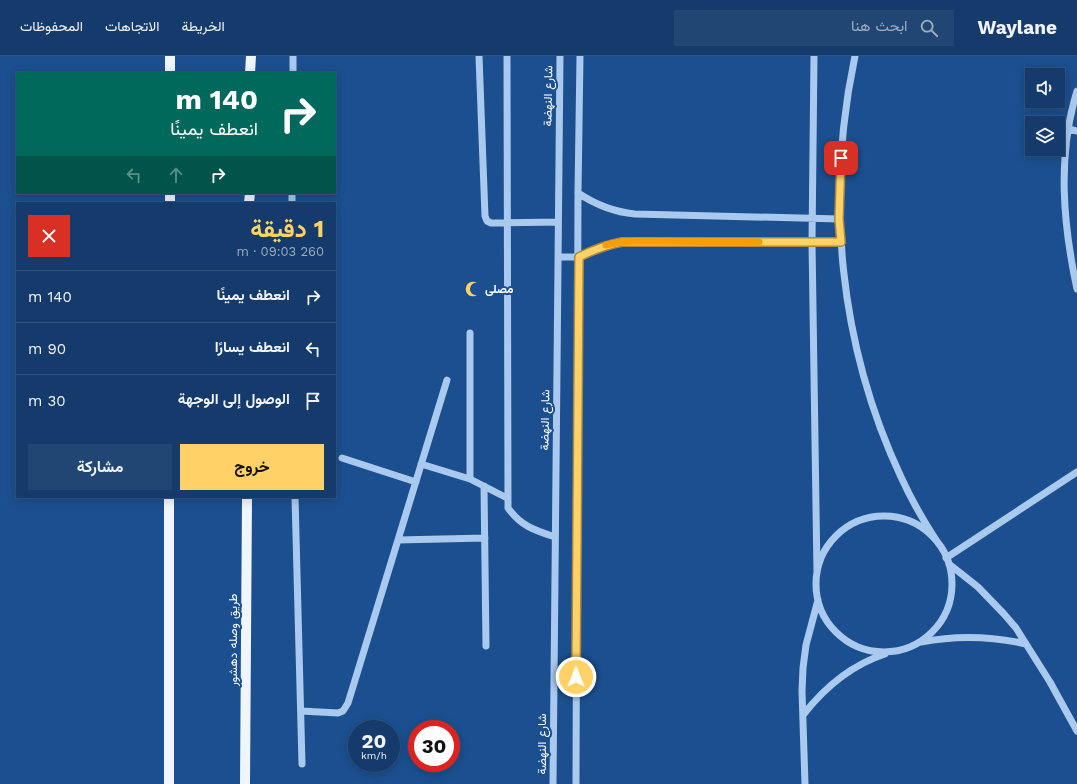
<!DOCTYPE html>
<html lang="ar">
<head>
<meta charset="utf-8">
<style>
	:root { --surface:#143b6b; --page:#214673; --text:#f1f3f6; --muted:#9dadc1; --line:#33557e; --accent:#ffd166 }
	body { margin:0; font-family:"Work Sans",Vazirmatn,sans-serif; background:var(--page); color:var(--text); direction:rtl; height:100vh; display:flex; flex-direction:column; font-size:15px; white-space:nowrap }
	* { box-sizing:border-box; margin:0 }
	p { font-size:13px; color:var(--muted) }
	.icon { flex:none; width:22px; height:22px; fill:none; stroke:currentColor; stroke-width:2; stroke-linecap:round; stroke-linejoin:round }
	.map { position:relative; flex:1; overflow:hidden; direction:ltr }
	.side { position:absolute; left:16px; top:146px; width:320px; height:296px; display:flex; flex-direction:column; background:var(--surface); border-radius:0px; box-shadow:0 2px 10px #0003,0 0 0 1px var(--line); direction:rtl }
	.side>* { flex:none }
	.hud { position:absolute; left:16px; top:16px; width:320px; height:122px; border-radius:0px; box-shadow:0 2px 10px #0003,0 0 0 1px var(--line); direction:rtl; background:#00695c; color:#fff; overflow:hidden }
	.fabs { position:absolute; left:1025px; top:12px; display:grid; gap:8px }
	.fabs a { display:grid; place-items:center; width:40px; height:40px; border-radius:0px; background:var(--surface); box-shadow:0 2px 10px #0003,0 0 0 1px var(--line); font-size:20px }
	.speed { position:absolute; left:348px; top:664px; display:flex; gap:8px; font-size:20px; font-weight:700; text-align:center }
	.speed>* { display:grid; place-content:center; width:52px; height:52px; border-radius:50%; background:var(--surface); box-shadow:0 2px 10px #0003,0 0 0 1px var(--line); line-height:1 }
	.speed small { font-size:10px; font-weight:400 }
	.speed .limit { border:6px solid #d22; background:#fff; color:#111 }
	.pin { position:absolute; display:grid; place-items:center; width:34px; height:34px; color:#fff; margin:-17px; border-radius:8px; box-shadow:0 2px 6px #0006 }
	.me { position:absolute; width:44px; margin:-22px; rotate:0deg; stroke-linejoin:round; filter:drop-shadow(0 0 3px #0008) }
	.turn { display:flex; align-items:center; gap:14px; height:84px; padding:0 12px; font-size:18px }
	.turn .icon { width:52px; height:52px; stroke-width:2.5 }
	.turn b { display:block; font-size:28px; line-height:34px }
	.lanes { display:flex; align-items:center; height:38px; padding:0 12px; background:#0003; justify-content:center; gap:20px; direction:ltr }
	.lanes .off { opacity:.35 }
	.round { display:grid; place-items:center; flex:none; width:42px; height:42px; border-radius:0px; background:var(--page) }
	.summary { display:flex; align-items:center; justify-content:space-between; height:68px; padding:0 12px }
	h1 { font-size:24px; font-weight:700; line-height:30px; color:var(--accent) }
	.cta { display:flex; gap:8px; margin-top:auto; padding:8px 12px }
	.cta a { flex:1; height:46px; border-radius:0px; background:var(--accent); color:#111; font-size:16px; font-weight:700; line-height:46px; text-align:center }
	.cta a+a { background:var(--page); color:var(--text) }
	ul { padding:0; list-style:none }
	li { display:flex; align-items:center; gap:12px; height:52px; padding:0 12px; border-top:1px solid var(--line) }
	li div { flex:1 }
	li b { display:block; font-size:15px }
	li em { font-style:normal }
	header { display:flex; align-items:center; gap:24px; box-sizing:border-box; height:56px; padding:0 20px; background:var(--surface); border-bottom:1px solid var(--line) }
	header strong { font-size:19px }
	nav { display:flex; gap:22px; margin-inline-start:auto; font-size:14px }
	.search { width:280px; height:36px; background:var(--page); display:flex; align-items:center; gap:10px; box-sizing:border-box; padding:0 14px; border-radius:0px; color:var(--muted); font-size:15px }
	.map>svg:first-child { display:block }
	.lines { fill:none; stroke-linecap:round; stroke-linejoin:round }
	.minor { stroke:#a9c9ee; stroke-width:7 }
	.major { stroke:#f0f6ff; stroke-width:10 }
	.route-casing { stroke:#a68842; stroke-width:10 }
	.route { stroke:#ffd166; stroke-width:7 }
	.slow { stroke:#f59e0b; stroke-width:7 }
	.labels { text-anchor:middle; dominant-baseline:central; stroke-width:4; stroke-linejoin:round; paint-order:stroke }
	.street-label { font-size:12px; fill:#fff; stroke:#1b4f8f }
	.poi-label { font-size:12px; font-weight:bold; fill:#fff; stroke:#1b4f8f; text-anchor:start }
</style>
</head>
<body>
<header>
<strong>Waylane</strong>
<div class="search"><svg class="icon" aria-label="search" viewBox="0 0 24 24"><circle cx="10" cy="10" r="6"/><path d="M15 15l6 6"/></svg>ابحث هنا</div>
<nav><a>الخريطة</a><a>الاتجاهات</a><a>المحفوظات</a></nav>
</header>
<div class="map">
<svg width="1077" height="728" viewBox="0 0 1077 728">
	<rect width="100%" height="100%" fill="#1b4f8f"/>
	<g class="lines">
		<path class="minor" d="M479 0 485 160 487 165 491 167 558 166
			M507 0 508 452C521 470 534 474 555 481
			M814 0 812 186 817 517
			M855 0C825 141 839 289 901 421 911 443 923 464 936 484
			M293 17V0
			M1077 35C1057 100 1063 168 1077 233
			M1069 73 1077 75
			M578 137C596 149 614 156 635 158L839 163
			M292 147V137
			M558 201H579L607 189 622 186H841
			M342 402 416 426
			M421 408 470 423 507 442
			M470 423V277
			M484 430 486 590
			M295 441 302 708
			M816 528a68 68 0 1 1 136 0a68 68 0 1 1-136 0Z
			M398 484 485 482
			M946 502 1077 416
			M949 508 978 531 1004 558 1016 572 1050 626 1077 675
			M921 586C957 579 991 580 1026 588
			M554 620 576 621
			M301 655 338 657 343 655 348 647 447 324
			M803 659C825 631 851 609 885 598
			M553 728 560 0
			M576 728 578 137 580 0
			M805 728 802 635 803 612 806 589 818 544"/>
		<path class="major" d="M170 17V0
			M250 17 251 0
			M170 147V137
			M249 147 250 137
			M169 728V441
			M245 728 247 441"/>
	</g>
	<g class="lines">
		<defs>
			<path id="route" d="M576 621 579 201C593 194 606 189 622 186H841L839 163 841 102"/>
		</defs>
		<use href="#route" class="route-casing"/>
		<use href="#route" class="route"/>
		<path class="slow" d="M606 189 622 186 636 185 759 186"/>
	</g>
	<defs>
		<symbol id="mosque-bare" viewBox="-9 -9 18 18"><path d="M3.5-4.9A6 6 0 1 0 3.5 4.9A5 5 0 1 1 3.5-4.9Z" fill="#ffd166" stroke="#1b4f8f" stroke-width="2.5" paint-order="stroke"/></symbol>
	</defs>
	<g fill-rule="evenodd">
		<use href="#mosque-bare" x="462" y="222" width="22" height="22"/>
	</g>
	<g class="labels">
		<g class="street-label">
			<text transform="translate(548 40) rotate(-89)">شارع النهضة</text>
			<text transform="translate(545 364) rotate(-89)">شارع النهضة</text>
			<text transform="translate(233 584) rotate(-90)">طريق وصله دهشور</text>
			<text transform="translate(542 688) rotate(-90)">شارع النهضة</text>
		</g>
		<g class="poi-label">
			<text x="485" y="233">مصلى</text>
		</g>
	</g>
</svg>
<div class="fabs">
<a><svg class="icon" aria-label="sound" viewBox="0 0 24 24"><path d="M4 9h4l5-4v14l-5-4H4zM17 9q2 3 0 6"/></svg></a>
<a><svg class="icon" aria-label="layers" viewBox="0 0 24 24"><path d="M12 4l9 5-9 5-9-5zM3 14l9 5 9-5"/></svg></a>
</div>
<div class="speed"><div>20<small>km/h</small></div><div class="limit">30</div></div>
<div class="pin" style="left:841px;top:102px;background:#d93025"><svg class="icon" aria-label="arrive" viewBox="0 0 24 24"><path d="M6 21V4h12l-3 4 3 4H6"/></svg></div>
<svg class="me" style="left:576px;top:621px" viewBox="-20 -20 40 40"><circle r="17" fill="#ffd166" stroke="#fff" stroke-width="3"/><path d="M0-11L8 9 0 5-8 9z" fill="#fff"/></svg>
<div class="hud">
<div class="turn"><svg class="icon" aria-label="right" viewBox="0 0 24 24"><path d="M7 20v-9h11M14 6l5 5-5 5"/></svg><div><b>140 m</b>انعطف يمينًا</div></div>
<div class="lanes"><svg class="icon off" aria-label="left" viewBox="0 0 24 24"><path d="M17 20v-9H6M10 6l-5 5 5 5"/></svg><svg class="icon off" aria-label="ahead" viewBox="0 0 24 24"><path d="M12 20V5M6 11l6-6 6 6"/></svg><svg class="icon" aria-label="right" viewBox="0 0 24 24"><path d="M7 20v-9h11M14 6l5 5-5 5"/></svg></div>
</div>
<section class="side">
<div class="summary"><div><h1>1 دقيقة</h1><p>260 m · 09:03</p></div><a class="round" style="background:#d93025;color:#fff"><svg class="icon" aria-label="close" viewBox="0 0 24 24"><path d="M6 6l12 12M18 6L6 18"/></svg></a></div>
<ul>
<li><svg class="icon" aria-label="right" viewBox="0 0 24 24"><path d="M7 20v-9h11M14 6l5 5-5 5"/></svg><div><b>انعطف يمينًا</b></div><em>140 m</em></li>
<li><svg class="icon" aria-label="left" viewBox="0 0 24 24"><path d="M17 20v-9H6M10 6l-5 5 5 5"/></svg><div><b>انعطف يسارًا</b></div><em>90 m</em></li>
<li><svg class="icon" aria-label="arrive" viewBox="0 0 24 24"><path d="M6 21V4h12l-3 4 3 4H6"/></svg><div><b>الوصول إلى الوجهة</b></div><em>30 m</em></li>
</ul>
<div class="cta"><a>خروج</a><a>مشاركة</a></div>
</section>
</div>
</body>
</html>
